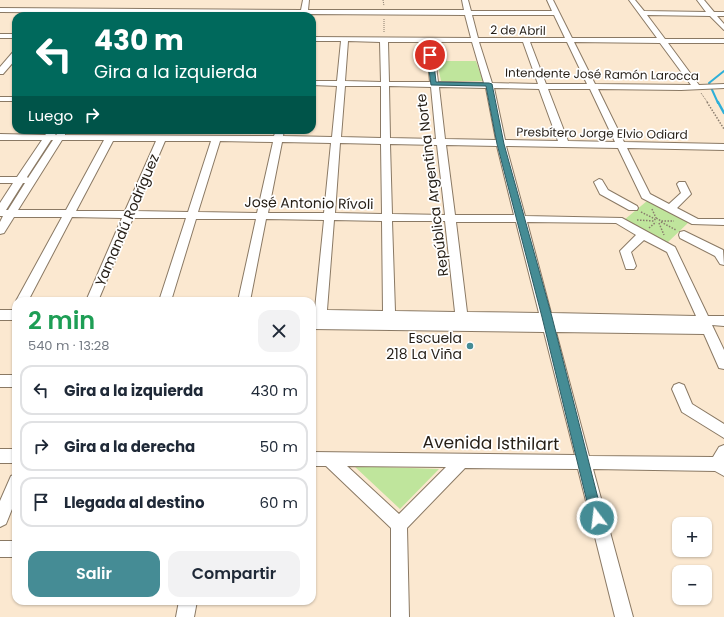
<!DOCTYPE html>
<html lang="es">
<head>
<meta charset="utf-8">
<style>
	:root { --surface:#fff; --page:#f2f2f3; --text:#1f2937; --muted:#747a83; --line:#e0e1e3; --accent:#458c95 }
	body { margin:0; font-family:Poppins,sans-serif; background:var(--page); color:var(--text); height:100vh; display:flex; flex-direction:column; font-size:15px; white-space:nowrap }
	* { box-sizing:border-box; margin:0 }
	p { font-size:13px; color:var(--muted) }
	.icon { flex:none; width:22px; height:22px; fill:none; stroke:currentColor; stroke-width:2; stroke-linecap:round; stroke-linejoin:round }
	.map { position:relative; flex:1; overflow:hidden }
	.panel { position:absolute; left:12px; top:297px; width:304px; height:308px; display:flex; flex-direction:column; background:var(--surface); border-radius:12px; box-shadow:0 1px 3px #0004 }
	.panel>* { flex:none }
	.hud { position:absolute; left:12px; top:12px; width:304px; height:122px; border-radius:12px; box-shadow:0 1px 3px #0004; background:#00695c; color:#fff; overflow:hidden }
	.tools { position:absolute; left:672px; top:517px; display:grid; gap:8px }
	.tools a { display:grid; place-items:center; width:40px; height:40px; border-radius:8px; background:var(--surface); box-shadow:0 1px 3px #0004; font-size:20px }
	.pin { position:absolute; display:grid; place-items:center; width:34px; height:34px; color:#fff; margin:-17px; border:2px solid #fff; border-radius:50%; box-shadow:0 1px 4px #0007 }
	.me { position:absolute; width:44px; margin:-22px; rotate:345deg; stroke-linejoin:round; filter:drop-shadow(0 0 3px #0008) }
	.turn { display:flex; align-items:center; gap:14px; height:84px; padding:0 16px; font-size:18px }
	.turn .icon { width:52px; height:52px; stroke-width:2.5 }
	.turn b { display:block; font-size:28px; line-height:34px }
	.then { display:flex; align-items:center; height:38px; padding:0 16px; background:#0003; gap:8px; font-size:15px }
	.round { display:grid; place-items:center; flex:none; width:42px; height:42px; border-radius:12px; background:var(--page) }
	.headline { display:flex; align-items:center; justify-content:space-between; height:68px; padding:0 16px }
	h1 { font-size:24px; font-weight:600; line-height:30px; color:#1e9e55 }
	.button { display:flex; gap:8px; margin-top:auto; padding:8px 16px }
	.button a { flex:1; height:46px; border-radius:12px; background:var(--accent); color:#fff; font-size:16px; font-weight:600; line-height:46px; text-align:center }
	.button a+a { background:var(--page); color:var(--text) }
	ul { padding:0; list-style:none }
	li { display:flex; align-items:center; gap:12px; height:50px; margin:0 8px 6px; padding:0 8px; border:2px solid var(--line); border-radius:12px }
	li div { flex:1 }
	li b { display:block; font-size:15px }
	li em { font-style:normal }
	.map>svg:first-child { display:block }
	.green { fill:#bfe59c }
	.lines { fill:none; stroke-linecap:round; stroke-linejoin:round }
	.stream-far1 { stroke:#2dafd8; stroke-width:2 }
	.stream { stroke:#2dafd8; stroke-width:2.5 }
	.minor-casing { stroke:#8a7964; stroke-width:2 }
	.path-far1 { stroke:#897c6d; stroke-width:1; stroke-dasharray:1 1; stroke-linecap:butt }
	.path { stroke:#897c6d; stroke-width:1.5; stroke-dasharray:1.5 1.5; stroke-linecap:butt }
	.minor { fill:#fff; fill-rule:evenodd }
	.route { fill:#458c95; stroke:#2d5b61 }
	.poi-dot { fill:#458c95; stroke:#fff; stroke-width:1.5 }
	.labels { text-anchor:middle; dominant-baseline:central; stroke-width:3.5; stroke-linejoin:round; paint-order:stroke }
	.far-street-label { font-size:12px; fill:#251e16; stroke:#fff }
	.street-label { font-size:14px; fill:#251e16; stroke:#fff }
	.poi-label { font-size:14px; fill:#251e16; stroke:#fff; text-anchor:end }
	.near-street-label { font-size:17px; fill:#251e16; stroke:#fff }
</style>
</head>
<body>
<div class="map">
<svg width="724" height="617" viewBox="0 0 724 617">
	<rect width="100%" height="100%" fill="#fbe8d0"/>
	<path class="green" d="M437 61H476L483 81H441Z
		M647 201 689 222 667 243 624 220Z
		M354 466 439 469 400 509Z"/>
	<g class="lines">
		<path class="stream-far1" d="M718 103 709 83 724 71"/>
		<path class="stream" d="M718 102 724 113"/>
		<defs>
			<path id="minor" d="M303 0H309L308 10H464L462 0H468L471 11H552L547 0H553L572 38H657L629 0H635L644 11 706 12 697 0H704L714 12H724V16H717L724 24V30L710 16 647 15 665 39H724V43H668L699 85 724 84V88L681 90 598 89 624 142 724 144V150L627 148 650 194 669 204 681 193 677 184 679 182H685L691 194 677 208 698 219H724V225L692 224 642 198 618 148 506 146 525 216 622 218 675 247 708 316H724V326L712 325 724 350V369L719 368 704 334 556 332 589 456 713 457 719 447 724 445V476L715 471 593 469 633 617H615L578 469 465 468 407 528 409 617H391V528L326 466H312V452L575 455 544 332 312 329V319H314H312V309H315L324 220 266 219 250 301H238L256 219H196L171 301H159L186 218H133L98 301H86L122 218 72 217 28 301H16L62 217H14L4 233 0 234V222L3 216H0V203L13 183H0V177H17L42 140H0V134L45 135 51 130 56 135 62 130 65 131V135L274 136 276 130H284L283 136 332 137 337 86 312 85V81H337L341 41H312V37L471 38 465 15 307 14 306 16H300V14L0 12V8L301 10ZM472 15H554L565 38H478ZM348 41 380 42 381 82 345 81ZM388 42H426L430 82H389ZM433 42H472L484 83 438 82ZM479 42H523L538 84 492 83ZM530 42H567L587 84H546ZM574 42 660 43 691 85 595 84ZM345 86H381V138L341 137ZM389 86 431 87 436 139 390 138ZM439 87 486 88 496 140 445 139ZM494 88 539 89 558 141 505 140ZM548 89H590L615 142 568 141ZM51 140H53L28 178 27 177ZM62 140H104L66 210H18ZM113 141H156L125 211H76ZM165 141H211L188 212 135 211ZM220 141 273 142 257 213 198 212ZM282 142 331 143 324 213H268ZM340 143 381 144 382 214 335 213ZM390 144 437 145 445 215 392 214ZM446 145 497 146 514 215H455ZM23 183H25L8 210H6ZM334 220 382 221 383 311 327 310ZM392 221H445L455 312 395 311ZM456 222H516L539 313 467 312ZM527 222 616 223 636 235 620 251 626 269H634L636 266 631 252 644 240 667 252 696 316 551 313ZM347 466 446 467 399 514Z
				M0 34H16V38H0Z
				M13 52H16V59L3 74H0V67Z
				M0 97H16V101H0Z
				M599 179 602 180 608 190 637 206 638 208 637 210H629L600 194 594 182Z
				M684 231 723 250 724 265 720 264 715 256 680 238 679 235 680 232Z
				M0 310H16V320H0Z
				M0 375H16V387H0Z
				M679 383 684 385 692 404 724 424V438L682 412 672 389 674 385Z
				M0 449H16V463H0Z
				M16 474V499L6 524 0 527V501L11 476Z
				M0 541H16V557H0Z
				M179 601H197L194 617H176Z"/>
		</defs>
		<use href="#minor" class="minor-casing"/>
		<path class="path-far1" d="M383 0 384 6
			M384 19V32
			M701 93 708 103"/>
		<path class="path" d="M707 102 724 129
			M652 209 656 218
			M641 212 655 219
			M637 220 654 221 656 218 661 221H674
			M661 222 676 230
			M659 223 664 235
			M649 228 656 222"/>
		<use href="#minor" class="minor"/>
	</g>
	<path class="route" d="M430 53 433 55 436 82 489 83 492 84 504 144 552 317 603 518 602 523 597 524 593 523 591 518 542 317 497 144 486 86 431 85 427 55Z"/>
	<circle class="poi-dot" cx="470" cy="346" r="4"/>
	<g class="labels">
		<g class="far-street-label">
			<text transform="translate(518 30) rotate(1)">2 de Abril</text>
			<text transform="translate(602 74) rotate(1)">Intendente José Ramón Larocca</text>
			<text transform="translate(602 133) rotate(1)">Presbítero Jorge Elvio Odiard</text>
		</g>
		<g class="street-label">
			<text transform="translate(432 185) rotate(-97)">República Argentina Norte</text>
			<text transform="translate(309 203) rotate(1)">José Antonio Rívoli</text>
			<text transform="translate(127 220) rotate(-67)">Yamandú Rodríguez</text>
		</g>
		<g class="poi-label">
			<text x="462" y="338">Escuela<tspan x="462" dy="16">218 La Viña</tspan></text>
		</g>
		<g class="near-street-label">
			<text transform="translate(491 443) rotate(1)">Avenida Isthilart</text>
		</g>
	</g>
</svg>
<div class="tools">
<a>+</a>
<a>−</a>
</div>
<div class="pin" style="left:430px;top:55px;background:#d93025"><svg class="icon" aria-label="arrive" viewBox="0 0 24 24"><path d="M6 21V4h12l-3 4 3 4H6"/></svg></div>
<svg class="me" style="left:597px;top:518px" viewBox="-20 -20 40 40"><circle r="17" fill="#458c95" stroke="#fff" stroke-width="3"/><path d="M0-11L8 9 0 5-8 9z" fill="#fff"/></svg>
<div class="hud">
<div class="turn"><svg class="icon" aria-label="left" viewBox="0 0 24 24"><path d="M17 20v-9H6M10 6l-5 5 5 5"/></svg><div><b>430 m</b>Gira a la izquierda</div></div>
<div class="then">Luego<svg class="icon" aria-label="right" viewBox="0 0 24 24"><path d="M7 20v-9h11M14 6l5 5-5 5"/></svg></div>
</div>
<section class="panel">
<div class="headline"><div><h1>2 min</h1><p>540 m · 13:28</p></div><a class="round"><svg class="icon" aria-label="close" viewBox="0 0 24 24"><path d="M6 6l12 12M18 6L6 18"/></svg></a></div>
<ul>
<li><svg class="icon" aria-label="left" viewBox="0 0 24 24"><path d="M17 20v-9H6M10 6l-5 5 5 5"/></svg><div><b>Gira a la izquierda</b></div><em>430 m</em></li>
<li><svg class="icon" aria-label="right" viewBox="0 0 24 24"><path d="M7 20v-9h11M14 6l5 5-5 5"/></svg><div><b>Gira a la derecha</b></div><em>50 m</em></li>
<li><svg class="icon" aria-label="arrive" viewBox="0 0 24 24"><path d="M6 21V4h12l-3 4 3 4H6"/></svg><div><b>Llegada al destino</b></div><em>60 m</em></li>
</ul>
<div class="button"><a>Salir</a><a>Compartir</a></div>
</section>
</div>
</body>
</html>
